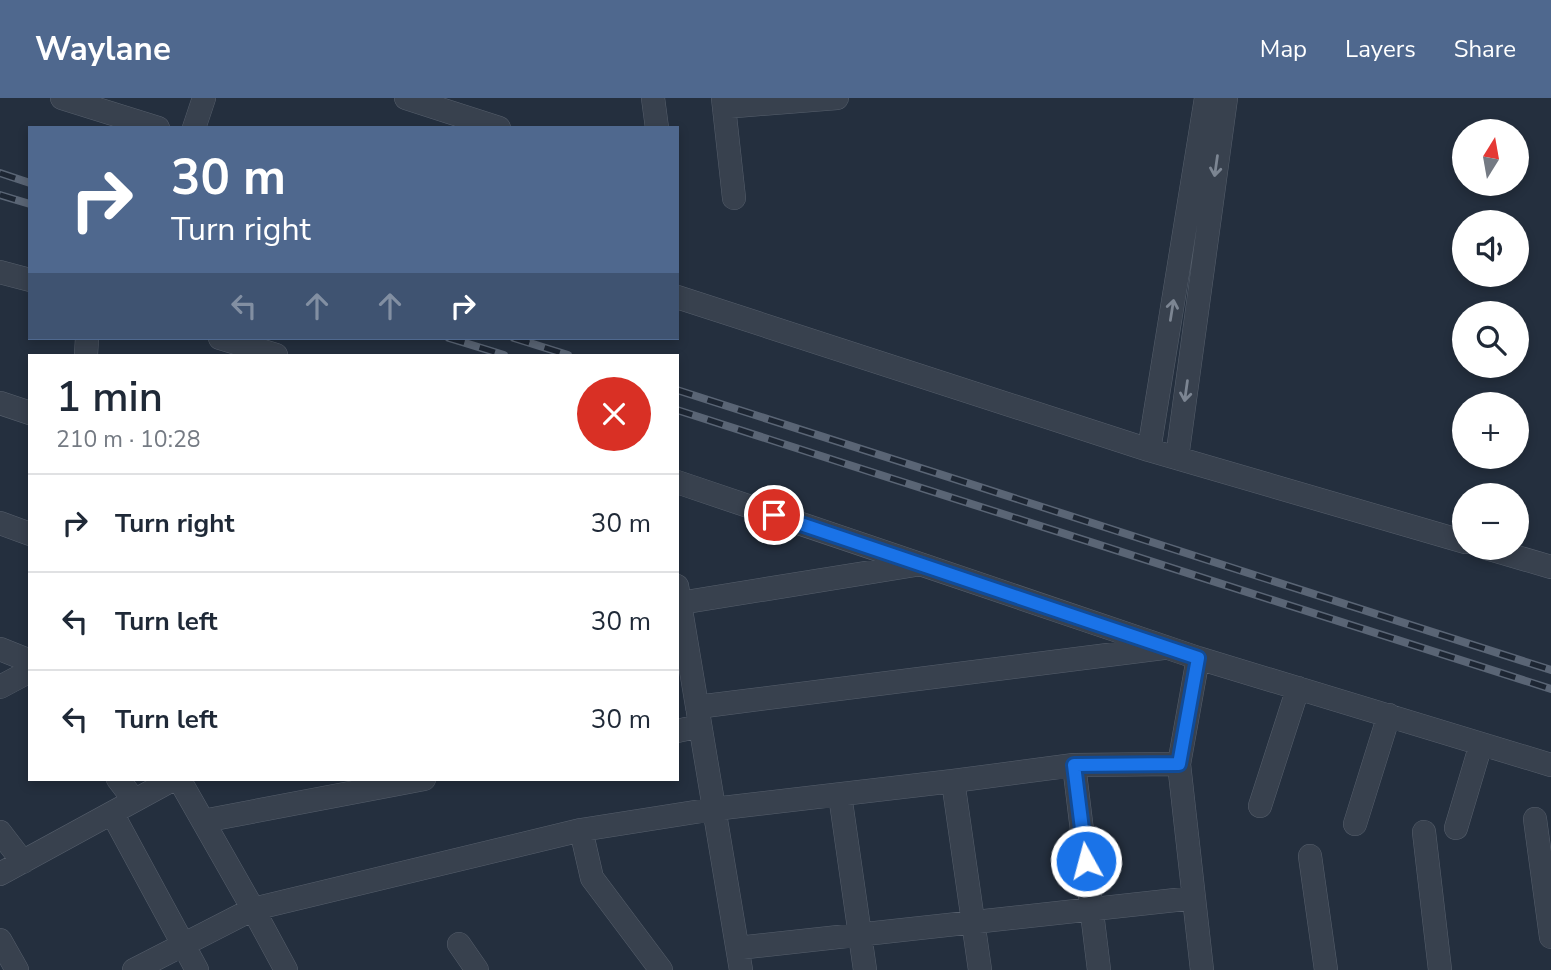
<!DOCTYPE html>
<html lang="en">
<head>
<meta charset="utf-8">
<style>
	:root { --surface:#fff; --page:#f6f6f7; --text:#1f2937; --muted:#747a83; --line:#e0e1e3; --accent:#4f688e }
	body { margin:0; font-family:"Nunito Sans",sans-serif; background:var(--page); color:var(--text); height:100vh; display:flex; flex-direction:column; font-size:26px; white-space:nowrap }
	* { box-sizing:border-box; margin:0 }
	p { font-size:23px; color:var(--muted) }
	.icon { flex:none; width:38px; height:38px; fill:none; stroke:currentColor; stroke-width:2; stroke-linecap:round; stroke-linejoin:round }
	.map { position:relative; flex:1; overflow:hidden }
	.side { position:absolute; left:28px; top:256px; width:651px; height:427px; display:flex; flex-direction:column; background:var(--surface); border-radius:0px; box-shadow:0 4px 10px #0003 }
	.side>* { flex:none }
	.top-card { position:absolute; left:28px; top:28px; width:651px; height:214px; border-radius:0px; box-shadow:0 4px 10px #0003; background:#4f688e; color:#fff; overflow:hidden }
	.needle { width:46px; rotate:11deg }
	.buttons { position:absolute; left:1452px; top:21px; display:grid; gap:14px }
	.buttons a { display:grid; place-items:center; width:77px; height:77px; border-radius:50%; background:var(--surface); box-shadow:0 4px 10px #0003; font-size:35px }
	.pin { position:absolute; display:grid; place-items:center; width:60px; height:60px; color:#fff; margin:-30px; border:4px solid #fff; border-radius:50%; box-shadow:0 2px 7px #0007 }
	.me { position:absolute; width:77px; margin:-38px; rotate:353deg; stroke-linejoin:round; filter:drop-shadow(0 0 5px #0008) }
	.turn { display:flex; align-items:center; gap:24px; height:147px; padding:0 28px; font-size:32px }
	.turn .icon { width:91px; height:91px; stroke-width:2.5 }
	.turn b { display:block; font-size:49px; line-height:60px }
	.lanes { display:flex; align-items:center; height:66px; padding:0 28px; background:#0003; justify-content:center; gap:35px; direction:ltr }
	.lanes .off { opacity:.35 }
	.round { display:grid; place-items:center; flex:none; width:74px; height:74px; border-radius:37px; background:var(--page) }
	.headline { display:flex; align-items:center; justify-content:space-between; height:119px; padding:0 28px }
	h1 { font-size:42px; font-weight:600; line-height:52px }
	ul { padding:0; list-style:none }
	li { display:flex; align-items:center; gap:21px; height:98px; padding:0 28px; border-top:2px solid var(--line) }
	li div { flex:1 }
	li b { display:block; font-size:26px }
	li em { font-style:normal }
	header { display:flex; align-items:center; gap:42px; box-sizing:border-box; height:98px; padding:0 35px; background:var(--accent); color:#fff }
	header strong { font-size:33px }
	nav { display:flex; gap:38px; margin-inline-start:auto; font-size:24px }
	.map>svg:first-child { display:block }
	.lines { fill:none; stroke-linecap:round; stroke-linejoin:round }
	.minor-casing { stroke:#565f6c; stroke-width:24 }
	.minor { stroke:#38414e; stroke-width:23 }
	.rail-casing { stroke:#5a6575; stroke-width:8 }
	.rail { stroke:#1d2633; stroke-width:5; stroke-dasharray:16; stroke-linecap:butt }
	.oneway { stroke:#7c8592 }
	.route-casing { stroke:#114b97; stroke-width:18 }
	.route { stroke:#1a73e8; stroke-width:12 }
</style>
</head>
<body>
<header>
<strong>Waylane</strong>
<nav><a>Map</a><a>Layers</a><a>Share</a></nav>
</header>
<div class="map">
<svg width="1551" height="872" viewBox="0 0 1551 872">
	<rect width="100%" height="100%" fill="#242f3e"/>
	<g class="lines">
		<defs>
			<path id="minor" d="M62 0 158 30
				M406 0 499 30
				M653 0 657 30
				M723 0 734 100
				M724 9 837 0
				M194 30 204 0
				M0 174 30 182
				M677 199 1149 352 1465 444
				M220 240 276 257
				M86 257 87 240
				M0 305 30 315
				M1149 352 1206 0
				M1177 360 1226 0
				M677 384 1198 560 1551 667
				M0 425 30 436
				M1486 450 1551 469
				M677 488 741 872
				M680 505 915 467
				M0 551 30 563
				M1198 560 1179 666 1202 872
				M0 589 30 573
				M697 609 1163 550
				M677 633 700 628
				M1074 667 1099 872
				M118 681 134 702
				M179 681 253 811 286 872
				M953 683 980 872
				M840 697 865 872
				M1260 708 1298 590
				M112 715 197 872
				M1535 721 1551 839
				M203 723 424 681
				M1355 726 1389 617
				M1456 730 1481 646
				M581 732 592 780 661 872
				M0 734 23 764
				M1424 734 1440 872
				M1310 758 1326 872
				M0 776 174 681
				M0 842 17 872
				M459 846 477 872
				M738 850 1194 800
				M134 872 253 811 581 732 714 711 953 683 1074 667 1179 666"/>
		</defs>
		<use href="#minor" class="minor-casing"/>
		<use href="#minor" class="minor"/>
		<defs>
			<path id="rail" d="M0 75 30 85
				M0 97 30 106
				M449 240 504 257
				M514 240 568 257
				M677 292 1551 572
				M677 312 1551 591"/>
		</defs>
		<use href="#rail" class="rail-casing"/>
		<use href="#rail" class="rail"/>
	</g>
	<defs><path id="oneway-shaft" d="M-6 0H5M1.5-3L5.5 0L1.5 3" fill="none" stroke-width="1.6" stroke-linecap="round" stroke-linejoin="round" transform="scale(1.75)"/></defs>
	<g class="oneway">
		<use href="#oneway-shaft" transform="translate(1216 68) rotate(98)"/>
		<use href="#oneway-shaft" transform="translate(1172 212) rotate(-81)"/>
		<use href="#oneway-shaft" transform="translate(1186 293) rotate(98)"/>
	</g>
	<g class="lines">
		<defs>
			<path id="route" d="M774 417 1198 560 1179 666 1074 667 1086 763"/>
		</defs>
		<use href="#route" class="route-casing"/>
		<use href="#route" class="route"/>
	</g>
</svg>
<div class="buttons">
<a><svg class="needle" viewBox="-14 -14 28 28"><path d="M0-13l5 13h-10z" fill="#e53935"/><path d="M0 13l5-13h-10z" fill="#747a83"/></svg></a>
<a><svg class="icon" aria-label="sound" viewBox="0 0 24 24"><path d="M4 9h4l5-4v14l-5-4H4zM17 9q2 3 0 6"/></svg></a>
<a><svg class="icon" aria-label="search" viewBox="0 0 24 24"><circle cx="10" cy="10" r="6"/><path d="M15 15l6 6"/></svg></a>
<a>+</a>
<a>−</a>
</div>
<div class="pin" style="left:774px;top:417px;background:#d93025"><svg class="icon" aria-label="arrive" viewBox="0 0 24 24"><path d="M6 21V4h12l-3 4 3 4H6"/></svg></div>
<svg class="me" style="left:1086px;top:763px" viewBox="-20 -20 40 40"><circle r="17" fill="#1a73e8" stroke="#fff" stroke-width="3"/><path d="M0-11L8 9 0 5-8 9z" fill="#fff"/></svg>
<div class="top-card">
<div class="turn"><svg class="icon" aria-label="right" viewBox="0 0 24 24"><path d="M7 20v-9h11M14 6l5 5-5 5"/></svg><div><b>30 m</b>Turn right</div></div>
<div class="lanes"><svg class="icon off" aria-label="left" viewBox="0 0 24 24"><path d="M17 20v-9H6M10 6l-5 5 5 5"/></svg><svg class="icon off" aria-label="ahead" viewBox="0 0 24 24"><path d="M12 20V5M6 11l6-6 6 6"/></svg><svg class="icon off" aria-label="ahead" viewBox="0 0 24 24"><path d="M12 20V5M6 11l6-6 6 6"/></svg><svg class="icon" aria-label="right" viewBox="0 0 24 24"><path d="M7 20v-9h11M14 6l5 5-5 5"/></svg></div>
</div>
<section class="side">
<div class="headline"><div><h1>1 min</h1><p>210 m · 10:28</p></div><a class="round" style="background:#d93025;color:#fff"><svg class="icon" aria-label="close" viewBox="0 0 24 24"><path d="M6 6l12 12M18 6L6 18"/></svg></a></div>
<ul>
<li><svg class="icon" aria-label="right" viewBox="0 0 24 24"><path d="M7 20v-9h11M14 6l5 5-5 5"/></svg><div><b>Turn right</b></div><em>30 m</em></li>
<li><svg class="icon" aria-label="left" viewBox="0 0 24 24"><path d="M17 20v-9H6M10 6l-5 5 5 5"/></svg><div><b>Turn left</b></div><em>30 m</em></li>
<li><svg class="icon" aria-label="left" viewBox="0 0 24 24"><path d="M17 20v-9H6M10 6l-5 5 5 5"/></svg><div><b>Turn left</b></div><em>30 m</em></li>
</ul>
</section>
</div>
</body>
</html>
